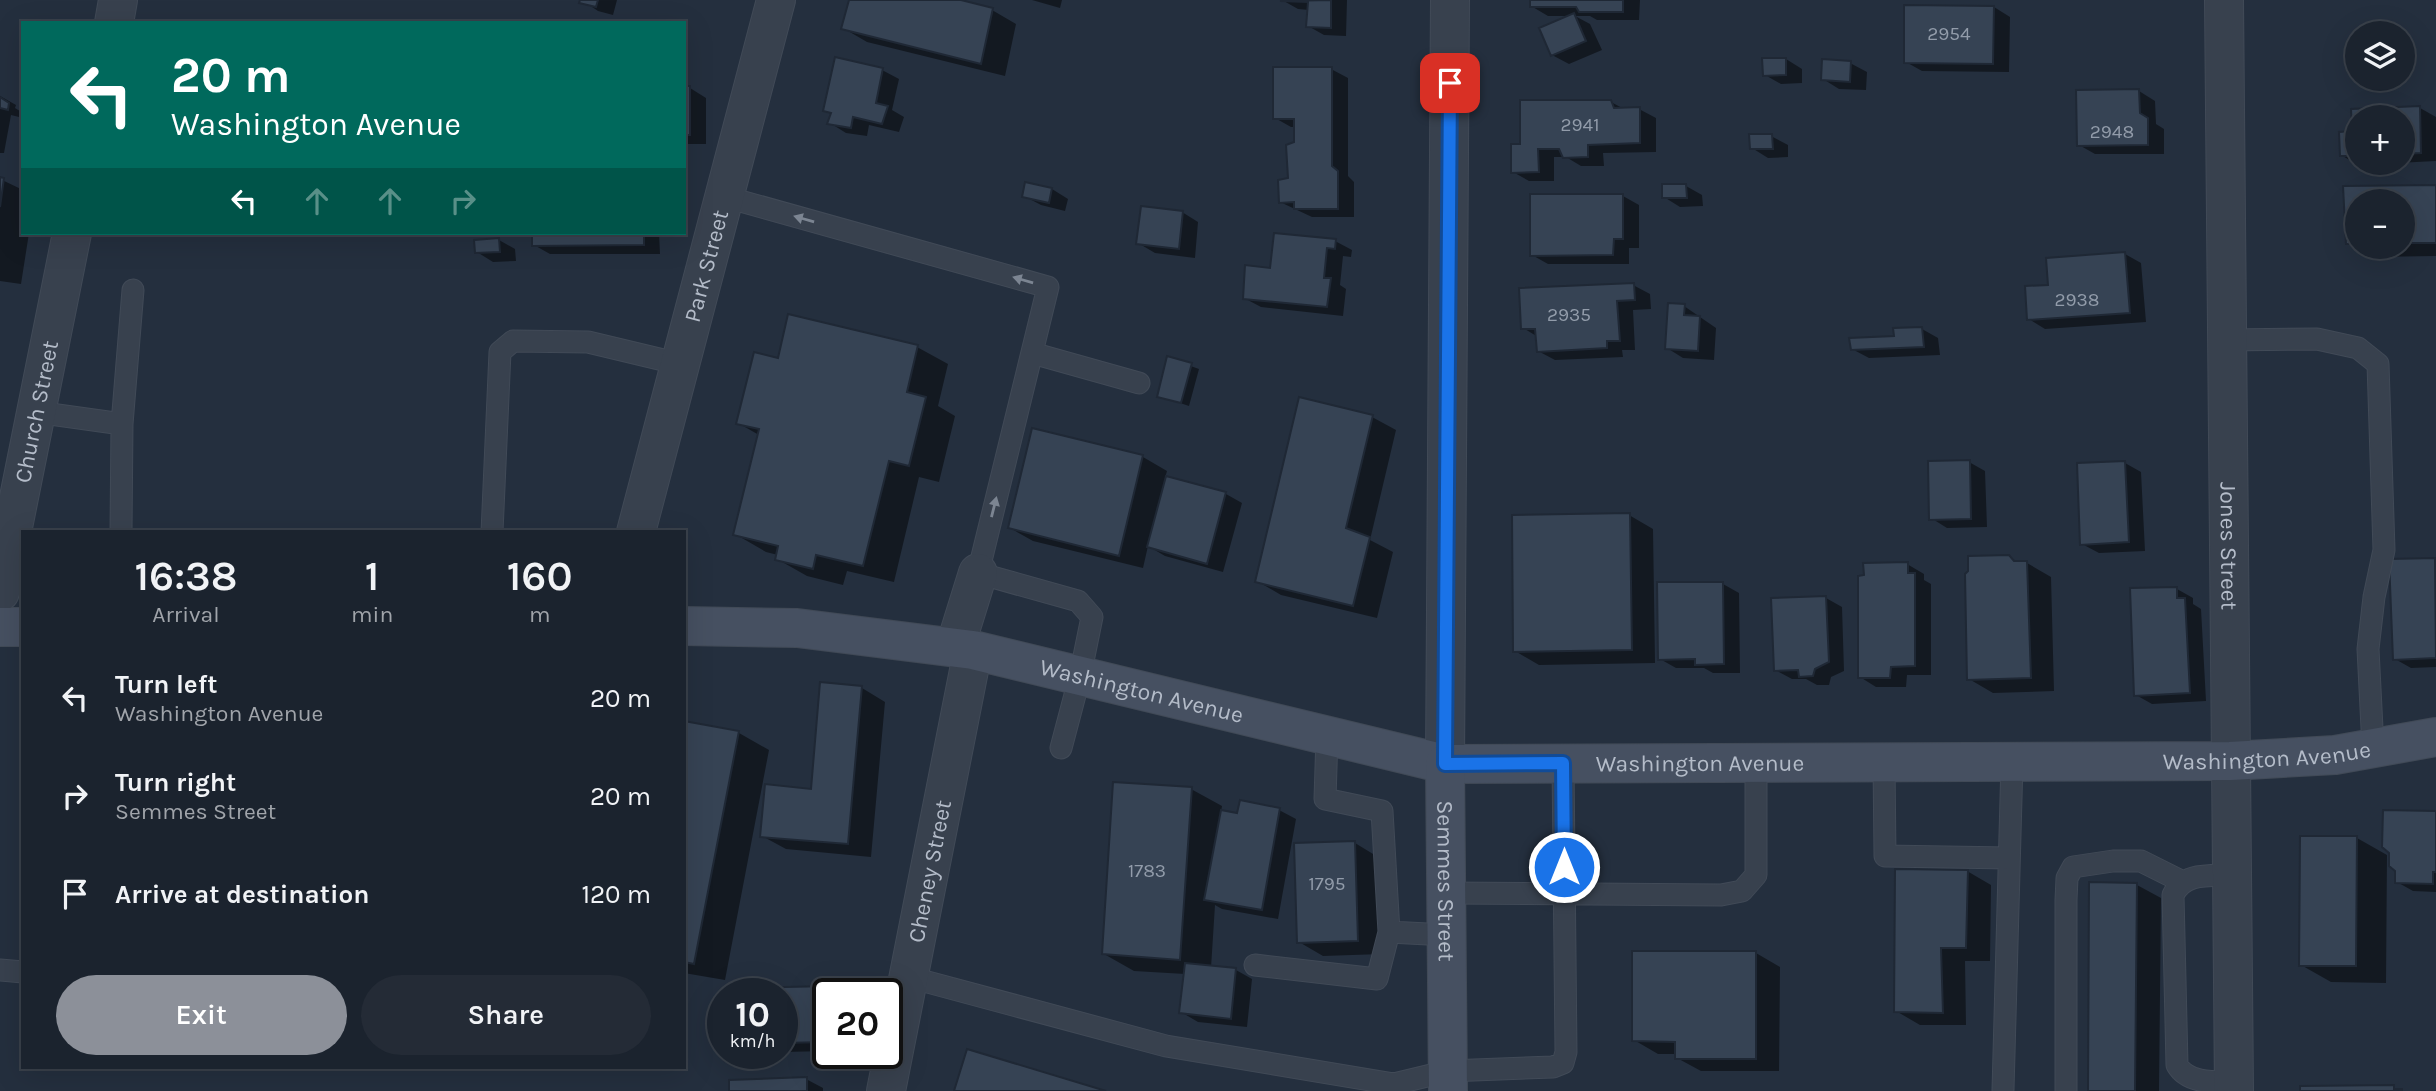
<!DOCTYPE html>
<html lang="en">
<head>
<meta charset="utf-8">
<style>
	:root { --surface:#1b232e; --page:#242b36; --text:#f1f3f6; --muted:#a0a4aa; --line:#39404a; --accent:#8c9099 }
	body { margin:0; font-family:Karla,sans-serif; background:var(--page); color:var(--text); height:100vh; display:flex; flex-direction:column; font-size:26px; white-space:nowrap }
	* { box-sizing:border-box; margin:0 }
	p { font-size:23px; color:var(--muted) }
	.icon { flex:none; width:38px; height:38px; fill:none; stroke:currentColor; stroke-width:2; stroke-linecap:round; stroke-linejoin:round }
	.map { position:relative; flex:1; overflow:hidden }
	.side { position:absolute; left:21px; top:530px; width:665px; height:539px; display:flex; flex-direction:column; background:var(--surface); border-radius:0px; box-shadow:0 7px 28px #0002,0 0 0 2px var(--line) }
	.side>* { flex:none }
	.hud { position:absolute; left:21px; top:21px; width:665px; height:214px; border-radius:0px; box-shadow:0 7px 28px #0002,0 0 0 2px var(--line); background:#00695c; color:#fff; overflow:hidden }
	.fabs { position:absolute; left:2345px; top:21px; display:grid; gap:14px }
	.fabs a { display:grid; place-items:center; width:70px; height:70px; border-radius:50%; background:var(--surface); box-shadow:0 7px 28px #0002,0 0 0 2px var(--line); font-size:35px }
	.speed { position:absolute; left:707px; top:978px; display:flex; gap:14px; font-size:35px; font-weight:700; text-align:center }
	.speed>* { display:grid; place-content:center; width:91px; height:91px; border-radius:50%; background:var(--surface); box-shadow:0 7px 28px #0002,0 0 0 2px var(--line); line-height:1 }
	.speed small { font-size:18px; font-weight:400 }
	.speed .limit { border:4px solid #111; border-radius:10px; background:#fff; color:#111 }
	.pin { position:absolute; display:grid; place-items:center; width:60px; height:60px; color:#fff; margin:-30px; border-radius:14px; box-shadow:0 4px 10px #0006 }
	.me { position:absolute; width:77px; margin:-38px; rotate:0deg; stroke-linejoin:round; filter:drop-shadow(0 0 5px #0008) }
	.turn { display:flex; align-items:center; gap:24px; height:147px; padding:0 35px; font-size:32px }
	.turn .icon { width:91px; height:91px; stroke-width:2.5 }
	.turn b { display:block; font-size:49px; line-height:60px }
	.lanes { display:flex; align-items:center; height:66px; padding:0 35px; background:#0003; justify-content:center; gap:35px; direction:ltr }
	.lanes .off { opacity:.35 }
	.eta { display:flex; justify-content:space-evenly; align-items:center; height:119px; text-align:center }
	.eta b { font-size:42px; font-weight:600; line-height:49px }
	.primary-button { display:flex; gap:14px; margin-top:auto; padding:14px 35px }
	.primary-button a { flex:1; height:80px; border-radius:42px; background:var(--accent); color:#fff; font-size:28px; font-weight:600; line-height:80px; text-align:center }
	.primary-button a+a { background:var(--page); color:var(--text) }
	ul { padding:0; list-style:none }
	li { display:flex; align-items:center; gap:21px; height:98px; padding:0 35px }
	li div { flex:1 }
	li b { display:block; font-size:26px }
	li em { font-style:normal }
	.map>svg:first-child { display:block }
	.shadow { fill:#0007; fill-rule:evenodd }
	.building { fill:#364354; stroke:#1f2835; stroke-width:2 }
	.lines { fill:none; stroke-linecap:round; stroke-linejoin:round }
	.lane-casing { stroke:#414a57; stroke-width:23 }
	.street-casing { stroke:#414a57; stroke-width:40 }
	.secondary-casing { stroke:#414a57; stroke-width:40 }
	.lane { stroke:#38414e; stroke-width:21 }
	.street { stroke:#38414e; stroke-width:38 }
	.secondary { stroke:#465061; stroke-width:38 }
	.oneway { fill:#7c8592 }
	.route-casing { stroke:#114b97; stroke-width:18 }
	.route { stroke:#1a73e8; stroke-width:12 }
	.labels { text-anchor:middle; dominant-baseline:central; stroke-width:7; stroke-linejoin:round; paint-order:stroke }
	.number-label { font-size:19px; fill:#929caa }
	.street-label { font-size:23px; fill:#b4bcc9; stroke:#1d2633 }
</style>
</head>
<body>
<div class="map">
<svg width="2436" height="1091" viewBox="0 0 2436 1091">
	<rect width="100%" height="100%" fill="#242f3e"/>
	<path class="shadow" d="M582 0H617L613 15 598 11Z
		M851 0H954L992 10 1016 24 1005 76 867 42 843 28Z
		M1032 0H1062L1060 8Z
		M1282 0H1347L1346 36 1324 35 1308 26 1309 10 1298 9Z
		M1531 0H1640L1639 20H1597L1590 16H1575L1590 24 1602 50 1569 64 1552 55 1572 16H1548L1531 6Z
		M1994 7 2010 17 2009 72 1922 71 1906 62Z
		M1786 59 1802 69V83L1781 84 1765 75Z
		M1850 63 1867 72 1866 90 1839 89 1823 79Z
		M1331 69 1348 78V176L1354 182V217H1312L1280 202 1290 179 1296 143V127H1291L1275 118Z
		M882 70 899 79 892 110 904 117 899 132 869 125 867 136 846 133 830 123 832 115 825 110Z
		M684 88H690L706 98V144H684Z
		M2139 91 2155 101 2156 124 2164 129V154H2095L2079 145Z
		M0 96 16 105 15 108 23 113V118L11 115 4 153H0Z
		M1611 102 1624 109H1639L1656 118V152L1603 153 1604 166H1581L1566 157H1554V181H1529L1513 172 1522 145Z
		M2420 108 2436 117V161L2358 165 2341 155 2353 133 2352 111ZM2357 117H2403V163H2357Z
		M1771 136 1788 145V157L1768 158 1752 148Z
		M0 179 23 190V233H29L21 284 0 281Z
		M1027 185 1052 189 1068 199 1065 211 1041 205 1024 196Z
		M1686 186 1702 195 1703 206 1680 207 1664 197Z
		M2436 187V256L2372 257 2348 243 2345 188ZM2357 201H2403V247H2357Z
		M1623 196 1639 205V248H1629V264H1548L1532 255Z
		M1182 212 1198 222 1195 258 1155 253 1138 243Z
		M534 233H669H659L660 254H550L534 245Z
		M499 240 515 249 516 261 493 262 477 252Z
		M1335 241 1352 250 1351 257 1343 256 1340 285 1346 289 1343 316 1261 307 1244 298 1272 270Z
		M2125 254 2141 263 2146 322 2045 329 2029 319 2050 286Z
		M1633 285 1650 294 1651 309 1633 310 1635 350H1622L1623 357 1555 360 1538 351V337L1523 328Z
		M1684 306 1716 328 1714 360 1683 358 1667 348Z
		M1922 329 1938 338 1940 355 1869 358 1852 349Z
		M917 347 948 364 938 406 955 416 939 482 919 477 894 582 847 571 843 585 807 576 777 559 778 555 766 552 735 534 759 435 738 423 779 360Z
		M1168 358 1199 369 1189 406 1159 396Z
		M1372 417 1396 430 1370 540 1393 552 1377 618 1281 595 1257 581Z
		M1034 430 1143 457 1167 471 1165 478 1226 494 1242 503 1223 572 1165 556 1148 546 1143 568 1033 541 1010 528Z
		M1969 462 1985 471 1987 527 1947 528 1931 518Z
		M2125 463 2141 472 2145 551 2099 553 2082 544Z
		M1629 515 1653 529 1655 663 1539 665 1515 651Z
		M2009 557 2020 563H2027L2051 577 2054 691 1993 693 1969 679Z
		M2435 560 2436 667 2411 668 2395 659Z
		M1907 564 1924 574V580L1931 584V675H1907L1906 687H1876L1860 677Z
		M1723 584 1739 593 1740 673H1713L1704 668H1676L1660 659Z
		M2177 589 2193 598V604L2201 609 2206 701 2152 704 2136 695Z
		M1826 598 1842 607 1844 671 1831 677 1829 685H1817L1806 679H1792L1775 670Z
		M862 688 885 702 871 857 786 849 762 836 813 791Z
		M684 723 739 733 769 750 725 980 684 973Z
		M1191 789 1222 806 1221 812 1239 816 1279 810 1296 819 1278 919 1222 909 1215 905 1211 968 1236 970 1252 979 1247 1027 1198 1022 1181 1012 1185 974 1134 971 1104 954Z
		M2436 812V892L2413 891 2397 882Z
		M2357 838 2387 855 2386 983 2331 982 2301 965Z
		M1355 843 1378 857 1382 954 1323 956 1299 942Z
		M1967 871 1991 885 1990 961H1965L1966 1025H1920L1896 1011Z
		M2137 885 2161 898 2159 1091H2090Z
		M1634 953H1756L1780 967 1779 1071H1701L1677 1058V1054H1658L1634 1040Z
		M829 988 839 994H828V1051L782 1052V994H748Z
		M806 1079 823 1088V1091H731Z"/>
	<path class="building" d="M580 0H598L596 7 579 3Z
		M849 0H961L993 8 981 64 841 29Z
		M1331 0V28L1306 27 1308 2 1280 1Z
		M1530 0H1623V12H1579L1576 7H1530Z
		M1904 5 1994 6 1993 64 1904 63Z
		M1574 13 1586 41 1551 56 1539 28Z
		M835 57 883 68 876 103 888 106 882 124 853 117 851 128 827 124 831 113 823 111Z
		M1762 58H1786V75L1763 76Z
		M1822 59 1851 61 1850 82 1821 80Z
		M1273 67H1332V166L1338 171V209H1294V202L1279 203 1278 180 1288 178 1286 145 1294 142V119H1273Z
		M684 86H690V135H684Z
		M2139 89 2140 113 2148 118V145L2077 146 2076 90Z
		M0 97 9 103 8 110 0 108Z
		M1520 100H1611L1614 108 1640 107V143L1588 145V157L1563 158 1559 149H1538L1539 172 1511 173V144H1520Z
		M2420 106 2421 153 2403 154V117H2357V156H2340L2339 132 2352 131 2351 109Z
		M1749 134H1772L1773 149H1750Z
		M0 177 4 178 0 207Z
		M1025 182 1052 188 1049 203 1022 197Z
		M1662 184H1686L1687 198H1662Z
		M2436 185V243H2403V201H2357V244H2346L2343 186Z
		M1530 194H1623V239H1614L1613 255 1530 256Z
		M1141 206 1183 211 1179 249 1136 244Z
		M532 233H644V245L532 246Z
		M1274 233 1336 239 1335 249 1327 248 1324 278H1331L1327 307 1243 299 1245 265 1270 268Z
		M499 238 500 252 475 253 474 240Z
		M2125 252 2130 313 2027 320 2025 286 2048 285 2046 258Z
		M1634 283 1635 300 1617 301 1620 341H1607V348L1537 352 1535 329H1521L1519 288Z
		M1668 303 1685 304 1684 315 1700 316 1698 351 1665 349Z
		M788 314 918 345 907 392 926 397 909 466 889 461 863 566 816 555 813 569 775 560 778 546 733 535 759 429 736 424 754 352 778 358Z
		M1922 327 1924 347 1851 350 1849 338 1894 336 1893 328Z
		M1167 356 1192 363 1181 403 1157 397Z
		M1299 397 1373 415 1346 528 1370 537 1353 606 1255 582Z
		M1032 428 1143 455 1119 556 1008 528Z
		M1970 460 1971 519 1929 520 1928 461Z
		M2125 461 2129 542 2080 545 2077 463Z
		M1166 476 1226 492 1207 564 1147 547Z
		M1630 513 1632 650 1513 652 1512 515Z
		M2009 555 2014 561H2027L2031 678 1967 680 1965 574 1968 571V556Z
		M2435 558 2436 658 2393 660 2389 559Z
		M1908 562V573H1915V666L1891 667 1890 678H1858V576L1864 575 1863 563Z
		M1657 582H1723L1724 664 1695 665V659L1658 660Z
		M2177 587V598H2185L2190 693 2134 696 2130 588Z
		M1826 596 1829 662 1815 669 1813 676 1799 677 1798 670 1774 671 1771 598Z
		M820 682 862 686 848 844 760 837 765 784 811 789Z
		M684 721 739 731 694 964 684 962Z
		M1113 782 1192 787 1180 960 1102 954Z
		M1240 800 1280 808 1262 910 1204 900 1221 810 1237 813Z
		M2383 810 2436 811V872H2433V884L2395 883V871L2389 866V853L2382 847Z
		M2300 836H2357L2356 966H2299Z
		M1355 841 1358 941 1297 943 1294 843Z
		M1895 869 1968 870 1966 948H1941L1943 1013 1894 1012Z
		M2089 882 2137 883 2135 1091H2088Z
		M1632 951H1756V1059H1675V1042L1632 1041Z
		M1185 963 1236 968 1231 1019 1179 1013Z
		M830 986 828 1042 782 1043V994H746L745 988Z
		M967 1049 1106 1091H954Z
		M807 1077V1091H729V1080Z
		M2394 1085V1089H2402V1091H2300V1086Z"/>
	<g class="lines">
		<defs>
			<path id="lane" d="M726 197 1048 287 978 573 1078 601 1092 617 1080 676 1061 748
				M2226 340 2317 339 2358 348 2378 364 2384 550 2374 597 2368 649 2373 748
				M1032 353 1139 383
				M36 412 122 424 121 532
				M122 424 133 290
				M492 532 500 352 513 341 588 342 680 364
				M1327 736 1325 799 1382 811 1389 932
				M1884 762 1885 856 2009 858
				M2231 875C2209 876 2184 872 2173 895L2177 1065C2188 1084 2215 1082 2234 1082
				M1446 893 1721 895 1742 891 1756 875V762
				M1255 965 1377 979 1389 932 1447 935
				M0 970 23 972
				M909 977 1166 1046 1394 1084 1448 1071 1553 1067 1563 1063 1566 1052 1563 763
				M2003 1090 2012 762
				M2066 1091V900L2067 878 2073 867 2113 861H2141L2181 881"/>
			<g id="street">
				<path id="s1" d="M2224 0 2234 1091"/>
				<path d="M114 23 118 0"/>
				<path id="s2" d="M636 532 776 0"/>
				<path id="s3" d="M0 592 72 233"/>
				<path d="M955 647 978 573"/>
				<path d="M1445 764 1450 0"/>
				<path id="s4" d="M886 1091 973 650"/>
			</g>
			<g id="secondary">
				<path id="s5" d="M684 626 797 628 973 650 1445 764 2230 761 2335 755 2436 737"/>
				<path d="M0 627H23"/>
				<path id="s6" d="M1445 764 1448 1091"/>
			</g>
		</defs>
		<use href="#lane" class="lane-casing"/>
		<use href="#street" class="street-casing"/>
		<use href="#secondary" class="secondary-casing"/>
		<use href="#lane" class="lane"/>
		<use href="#street" class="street"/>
		<use href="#secondary" class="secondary"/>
	</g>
	<defs><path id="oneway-solid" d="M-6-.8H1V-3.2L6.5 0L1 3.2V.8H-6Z" transform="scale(1.75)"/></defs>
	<g class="oneway">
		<use href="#oneway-solid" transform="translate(804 219) rotate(-164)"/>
		<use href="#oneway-solid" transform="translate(1023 280) rotate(-164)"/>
		<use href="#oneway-solid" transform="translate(994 507) rotate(-76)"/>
	</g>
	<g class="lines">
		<defs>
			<path id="route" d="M1450 83 1445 764 1563 763 1564 867"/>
		</defs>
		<use href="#route" class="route-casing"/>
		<use href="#route" class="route"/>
	</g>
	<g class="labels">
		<g class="number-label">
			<text x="1949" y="34">2954</text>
			<text x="1580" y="125">2941</text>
			<text x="2112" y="132">2948</text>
			<text x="2077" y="300">2938</text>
			<text x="1569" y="315">2935</text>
			<text x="1147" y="871">1783</text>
			<text x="1327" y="884">1795</text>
		</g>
		<g class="street-label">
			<text stroke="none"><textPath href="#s2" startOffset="275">Park Street</textPath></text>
			<text stroke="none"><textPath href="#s3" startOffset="184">Church Street</textPath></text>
			<text stroke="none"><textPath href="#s1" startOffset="546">Jones Street</textPath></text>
			<text stroke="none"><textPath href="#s5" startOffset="464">Washington Avenue</textPath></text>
			<text stroke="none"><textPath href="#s5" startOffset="1598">Washington Avenue</textPath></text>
			<text stroke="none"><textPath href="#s5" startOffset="1031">Washington Avenue</textPath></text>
			<text stroke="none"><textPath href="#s4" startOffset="224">Cheney Street</textPath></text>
			<text stroke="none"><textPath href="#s6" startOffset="117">Semmes Street</textPath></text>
		</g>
	</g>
</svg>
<div class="fabs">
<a><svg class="icon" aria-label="layers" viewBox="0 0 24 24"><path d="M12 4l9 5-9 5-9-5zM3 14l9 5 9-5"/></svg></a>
<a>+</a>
<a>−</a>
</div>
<div class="speed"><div>10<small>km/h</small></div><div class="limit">20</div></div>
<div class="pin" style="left:1450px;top:83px;background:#d93025"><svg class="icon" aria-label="arrive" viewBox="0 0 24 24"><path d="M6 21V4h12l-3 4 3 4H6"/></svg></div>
<svg class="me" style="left:1564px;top:867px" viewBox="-20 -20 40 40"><circle r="17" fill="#1a73e8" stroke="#fff" stroke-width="3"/><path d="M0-11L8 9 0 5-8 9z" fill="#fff"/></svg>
<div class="hud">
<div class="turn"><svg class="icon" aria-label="left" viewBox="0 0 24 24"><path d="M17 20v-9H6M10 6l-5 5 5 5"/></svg><div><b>20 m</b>Washington Avenue</div></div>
<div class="lanes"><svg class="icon" aria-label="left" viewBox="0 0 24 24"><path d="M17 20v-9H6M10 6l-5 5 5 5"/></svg><svg class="icon off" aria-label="ahead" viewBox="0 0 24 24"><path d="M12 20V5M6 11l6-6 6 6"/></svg><svg class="icon off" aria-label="ahead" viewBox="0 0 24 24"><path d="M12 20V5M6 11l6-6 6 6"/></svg><svg class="icon off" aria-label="right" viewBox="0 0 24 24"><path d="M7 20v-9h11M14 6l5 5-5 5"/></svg></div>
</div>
<section class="side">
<div class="eta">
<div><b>16:38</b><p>Arrival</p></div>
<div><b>1</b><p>min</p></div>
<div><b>160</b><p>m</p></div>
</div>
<ul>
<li><svg class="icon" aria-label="left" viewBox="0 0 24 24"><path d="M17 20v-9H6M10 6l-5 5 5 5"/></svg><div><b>Turn left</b><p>Washington Avenue</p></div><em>20 m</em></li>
<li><svg class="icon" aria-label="right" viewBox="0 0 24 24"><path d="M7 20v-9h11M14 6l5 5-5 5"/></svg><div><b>Turn right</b><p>Semmes Street</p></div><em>20 m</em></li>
<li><svg class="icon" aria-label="arrive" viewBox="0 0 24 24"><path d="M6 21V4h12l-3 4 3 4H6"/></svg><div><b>Arrive at destination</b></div><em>120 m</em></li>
</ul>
<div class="primary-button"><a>Exit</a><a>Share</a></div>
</section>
</div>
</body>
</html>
